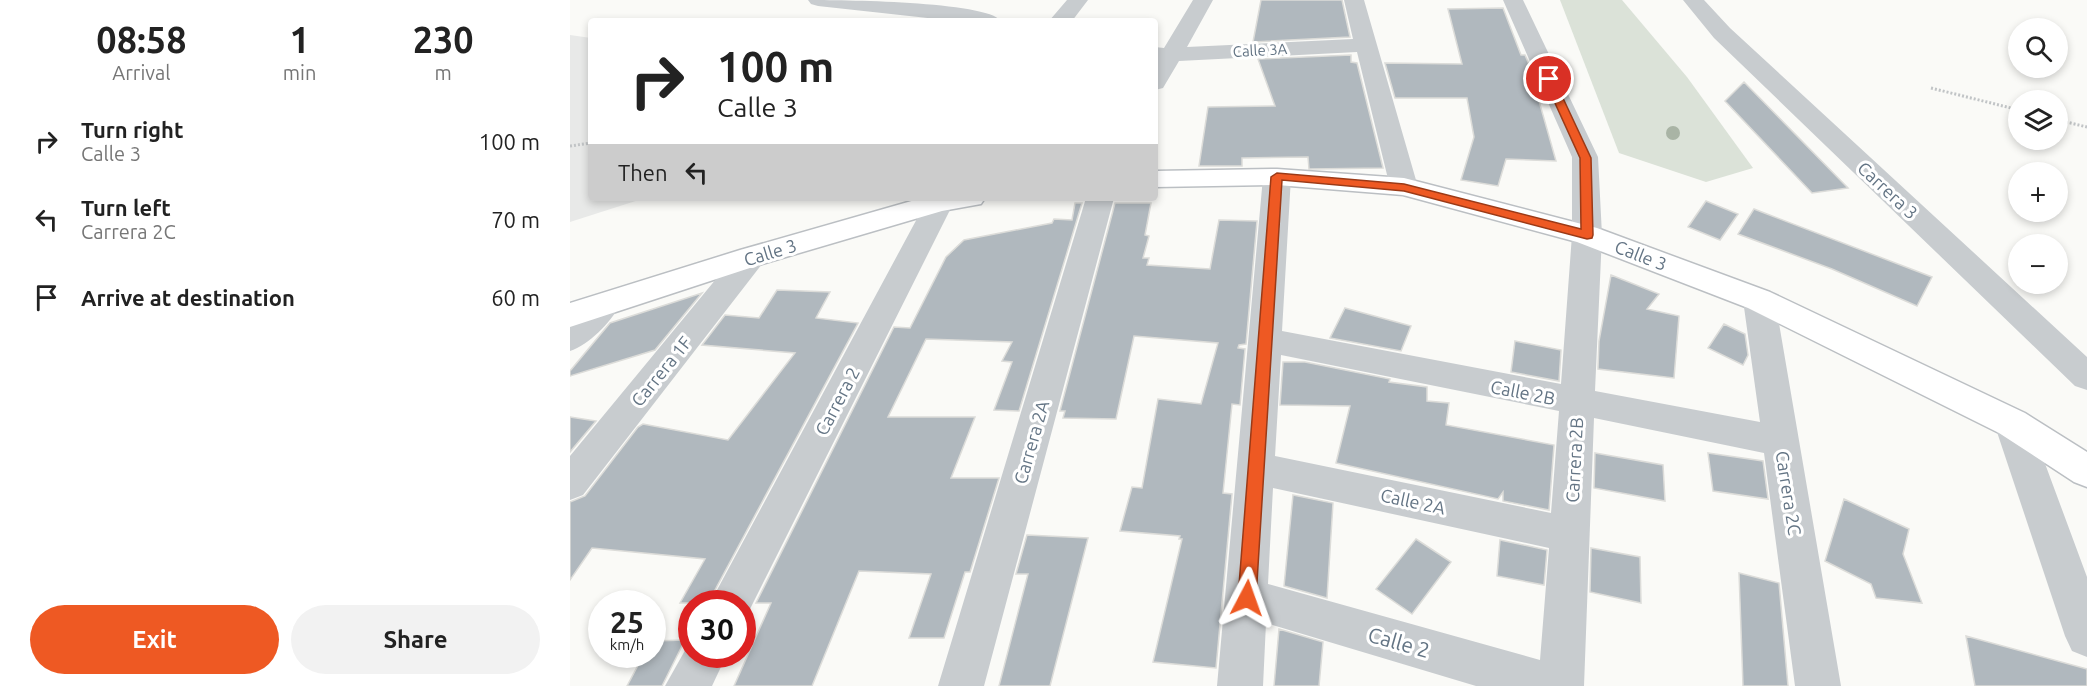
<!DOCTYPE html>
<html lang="en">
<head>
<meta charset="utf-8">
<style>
	:root { --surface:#fff; --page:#f2f2f2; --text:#222; --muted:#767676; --accent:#ee5923 }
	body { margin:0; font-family:Ubuntu,sans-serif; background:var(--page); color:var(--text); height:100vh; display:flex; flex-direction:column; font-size:22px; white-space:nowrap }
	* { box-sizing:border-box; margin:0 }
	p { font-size:20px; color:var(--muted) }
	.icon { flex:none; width:33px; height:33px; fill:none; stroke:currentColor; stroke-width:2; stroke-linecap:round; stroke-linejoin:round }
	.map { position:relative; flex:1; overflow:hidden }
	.panel { display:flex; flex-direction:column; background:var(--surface); width:570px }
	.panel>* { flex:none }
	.guide { position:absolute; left:18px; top:18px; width:570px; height:183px; border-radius:6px; box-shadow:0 3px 9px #0003; background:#fff; color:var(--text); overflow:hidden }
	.controls { position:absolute; left:1438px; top:18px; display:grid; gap:12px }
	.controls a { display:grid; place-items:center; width:60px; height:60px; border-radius:50%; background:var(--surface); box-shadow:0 3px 9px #0003; font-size:30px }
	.speed { position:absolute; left:18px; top:590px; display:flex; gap:12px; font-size:30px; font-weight:700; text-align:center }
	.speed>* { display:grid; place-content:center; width:78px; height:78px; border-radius:50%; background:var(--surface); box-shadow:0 3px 9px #0003; line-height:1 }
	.speed small { font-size:15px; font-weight:400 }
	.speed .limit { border:9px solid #d22; background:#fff; color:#111 }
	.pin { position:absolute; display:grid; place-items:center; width:51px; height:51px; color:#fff; margin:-26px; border:3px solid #fff; border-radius:50%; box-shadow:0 2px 6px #0007 }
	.me { position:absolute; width:66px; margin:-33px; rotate:4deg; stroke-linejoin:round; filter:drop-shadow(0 0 4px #0008) }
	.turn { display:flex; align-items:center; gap:21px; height:126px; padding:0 30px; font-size:27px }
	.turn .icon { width:78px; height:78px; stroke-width:2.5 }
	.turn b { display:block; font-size:42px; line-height:51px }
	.then { display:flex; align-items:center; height:57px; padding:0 30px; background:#0003; gap:12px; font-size:22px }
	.eta { display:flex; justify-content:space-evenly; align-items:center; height:102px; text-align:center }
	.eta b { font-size:36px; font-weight:600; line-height:42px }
	.action { display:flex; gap:12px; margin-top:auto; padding:12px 30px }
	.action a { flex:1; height:69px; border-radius:36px; background:var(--accent); color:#fff; font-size:24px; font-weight:600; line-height:69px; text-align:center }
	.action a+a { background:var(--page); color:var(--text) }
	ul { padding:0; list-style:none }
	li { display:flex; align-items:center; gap:18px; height:78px; padding:0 30px }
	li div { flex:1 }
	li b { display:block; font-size:22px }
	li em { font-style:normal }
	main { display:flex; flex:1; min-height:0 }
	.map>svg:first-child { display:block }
	.built { fill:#e8e9e8 }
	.green { fill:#dbe2d8 }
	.building { fill:#b0b8be; stroke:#dcdcd9; stroke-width:1.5 }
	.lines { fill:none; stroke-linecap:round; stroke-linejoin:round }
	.major-casing { stroke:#bbbfc3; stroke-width:3 }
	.path { stroke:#c1c4c6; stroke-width:3; stroke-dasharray:2 2; stroke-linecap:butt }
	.minor { fill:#c8cccf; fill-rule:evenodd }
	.major { fill:#fff; fill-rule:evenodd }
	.tree { fill:#a9b4a5 }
	.route { fill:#ee5923; stroke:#9b3a17; stroke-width:1.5 }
	.labels { text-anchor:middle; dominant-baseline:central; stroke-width:6; stroke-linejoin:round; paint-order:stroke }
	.far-street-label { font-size:15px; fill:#637484; stroke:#fff }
	.street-label { font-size:18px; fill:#637484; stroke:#fff }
	.near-street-label { font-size:21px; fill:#637484; stroke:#fff }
</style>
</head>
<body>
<main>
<section class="panel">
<div class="eta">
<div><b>08:58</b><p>Arrival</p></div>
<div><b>1</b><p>min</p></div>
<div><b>230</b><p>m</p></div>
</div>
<ul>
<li><svg class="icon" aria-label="right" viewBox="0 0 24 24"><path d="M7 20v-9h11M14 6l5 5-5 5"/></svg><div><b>Turn right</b><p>Calle 3</p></div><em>100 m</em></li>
<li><svg class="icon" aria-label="left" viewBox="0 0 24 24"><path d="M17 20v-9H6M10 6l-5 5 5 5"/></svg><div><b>Turn left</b><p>Carrera 2C</p></div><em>70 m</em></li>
<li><svg class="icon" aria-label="arrive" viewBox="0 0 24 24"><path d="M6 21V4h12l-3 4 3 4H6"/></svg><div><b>Arrive at destination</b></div><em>60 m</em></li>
</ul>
<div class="action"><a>Exit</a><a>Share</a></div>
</section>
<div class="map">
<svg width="1517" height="686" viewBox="0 0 1517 686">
	<rect width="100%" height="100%" fill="#fafaf7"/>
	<path class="built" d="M0 35 21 38V198H75L0 222Z"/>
	<path class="green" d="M990 0H1052L1117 77 1183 168 1136 182 1049 153Z"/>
	<path class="building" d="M691 0H772L780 37 683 42Z
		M933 8 951 55H955L958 62 986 161 936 159 928 186 891 180 904 137 897 98H825L815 63 892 64 878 9Z
		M781 55V62L787 63 813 168 739 169 738 157 672 158V166H629L638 107 705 106 688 59Z
		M1174 82 1278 188 1242 193 1155 101Z
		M1136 201 1168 214 1150 240 1118 227Z
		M505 203H512L449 411 424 410 442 362 432 361 442 342 356 339 318 417H405L381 478H429L400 572H395L374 638H339L361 574 289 571 242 686H164L201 603H186L324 327 340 328 376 257 394 240 482 223 484 219 502 220Z
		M545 203H581L575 235 579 236 573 258H579L577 265 640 269 649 220 687 221 676 344 669 345 668 348 675 349 670 405 662 404 653 493 662 494 646 668 583 662 612 539H609L610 536 550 531 562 487 572 488 588 399 631 404 648 343 564 336 546 419 493 418 495 411H490Z
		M1184 209 1197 214 1362 277 1347 306 1262 269 1168 234Z
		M1041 275 1089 294 1077 309 1109 316 1104 378 1028 369 1029 341Z
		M207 290 260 292 246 318 288 323 138 603H110L135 559 22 548 0 580V502L15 496 68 427 73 424 158 440 225 353 132 345 155 315 189 318Z
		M132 293 85 350 0 376V371L40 323Z
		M775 308 841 326 831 351 760 338Z
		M1154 324 1175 334 1178 355 1173 365 1138 348Z
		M945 341 991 350 989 381 941 372Z
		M713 362H735L820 379 819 382 857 387V401L879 403 876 425 984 445 979 510 933 501V492L928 499 766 463 780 406 710 405Z
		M0 417 26 421 0 452Z
		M1025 453 1093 465 1095 501 1024 488Z
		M1138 453 1193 461 1198 499 1143 491Z
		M723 495 763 503 757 598 714 586Z
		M1274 499 1339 529 1333 554 1352 603 1306 598 1301 584 1255 561Z
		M457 535 518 538 480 686H429L458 574H446Z
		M846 539 881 562 842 614 806 589Z
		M930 540 977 550 974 585 927 576Z
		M1021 548 1070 557 1071 603 1020 592Z
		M1169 573 1209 583 1218 686H1173Z
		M709 629 753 642 749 686H704Z
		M1396 636 1517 669V686H1405Z
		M115 640 92 686H57L74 654H82V641Z"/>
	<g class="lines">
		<defs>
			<path id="major" d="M707 169 834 178 1027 228 1200 292 1455 413 1517 452V487L1504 482 1429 433 1178 308 1007 242 833 195 707 185 585 187V171Z
				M352 198H415L411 204 372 211 192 264 0 327V303L170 250Z"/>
		</defs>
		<use href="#major" class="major-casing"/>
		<path class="path" d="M1361 88 1449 110
			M1488 120 1517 127
			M0 146 21 143"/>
		<path class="minor" d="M238 0C267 0 417 1 431 21H385L248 6 241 4Z
			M497 0H518L502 21H479Z
			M623 0H643L617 47 783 39 774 0H794L848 187 844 193 834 196 824 193 820 187 787 52 609 61 593 88 585 90V47L594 48Z
			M933 0H953L1028 157 1032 235 1025 391 1190 422 1173 300 1178 292 1189 289 1200 292 1205 300 1271 686H1225L1194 453 1024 418 1014 686H906L696 623 693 686H647L693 177 697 171 707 169 717 171 721 177 712 331 991 384 1002 235V157ZM711 355 989 411 981 513 705 456ZM703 488 979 548 970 660 698 584Z
			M1113 0H1134L1160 28 1517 357V390L1505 386 1144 38Z
			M355 198H383L384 202 176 617 172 618V603H140L356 202Z
			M516 198H544L414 686H368Z
			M181 247 192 250 196 257 192 264 13 495 0 500V456L170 250Z
			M34 294 45 297 50 305C40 323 19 345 0 351V319L23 297Z
			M1442 409 1455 413 1460 423 1517 577V657L1502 651 1495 636 1424 423 1429 413Z
			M122 638V654H157L142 686H95Z"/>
		<use href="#major" class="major"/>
	</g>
	<circle class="tree" cx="1103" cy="133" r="7"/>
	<path class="route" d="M979 76 984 79 1021 158 1023 235 1022 238 1017 239 834 191 712 180 686 598 683 604 677 606 671 604 668 598 701 177 707 173 834 184 1011 229 1010 158 974 79Z"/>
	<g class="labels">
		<g class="far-street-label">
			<text transform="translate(690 50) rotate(-3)">Calle 3A</text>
		</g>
		<g class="street-label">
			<text transform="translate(1318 190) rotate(43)">Carrera 3</text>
			<text transform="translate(200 252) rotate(-17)">Calle 3</text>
			<text transform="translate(1071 255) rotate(21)">Calle 3</text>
			<text transform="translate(91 371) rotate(-51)">Carrera 1F</text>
			<text transform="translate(953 392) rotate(11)">Calle 2B</text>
			<text transform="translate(267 401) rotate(-62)">Carrera 2</text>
			<text transform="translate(461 442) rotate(-74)">Carrera 2A</text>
			<text transform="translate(1004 460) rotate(-87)">Carrera 2B</text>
			<text transform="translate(1219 493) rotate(81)">Carrera 2C</text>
			<text transform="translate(843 501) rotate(12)">Calle 2A</text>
		</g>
		<g class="near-street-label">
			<text transform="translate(829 642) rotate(16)">Calle 2</text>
		</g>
	</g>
</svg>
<div class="controls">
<a><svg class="icon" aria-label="search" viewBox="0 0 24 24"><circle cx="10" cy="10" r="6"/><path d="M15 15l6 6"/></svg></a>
<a><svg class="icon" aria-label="layers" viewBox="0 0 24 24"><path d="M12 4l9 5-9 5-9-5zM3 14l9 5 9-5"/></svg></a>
<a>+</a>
<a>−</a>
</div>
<div class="speed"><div>25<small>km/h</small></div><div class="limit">30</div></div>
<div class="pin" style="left:979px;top:79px;background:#d93025"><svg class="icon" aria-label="arrive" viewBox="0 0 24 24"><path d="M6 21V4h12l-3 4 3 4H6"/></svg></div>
<svg class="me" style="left:677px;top:598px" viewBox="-20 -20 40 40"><path d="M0-17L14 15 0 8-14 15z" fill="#ee5923" stroke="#fff" stroke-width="4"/></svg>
<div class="guide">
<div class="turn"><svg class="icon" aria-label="right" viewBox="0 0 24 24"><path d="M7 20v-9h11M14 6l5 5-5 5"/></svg><div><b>100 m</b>Calle 3</div></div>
<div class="then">Then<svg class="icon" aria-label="left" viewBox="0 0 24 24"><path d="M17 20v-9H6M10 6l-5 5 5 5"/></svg></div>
</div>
</div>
</main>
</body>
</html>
